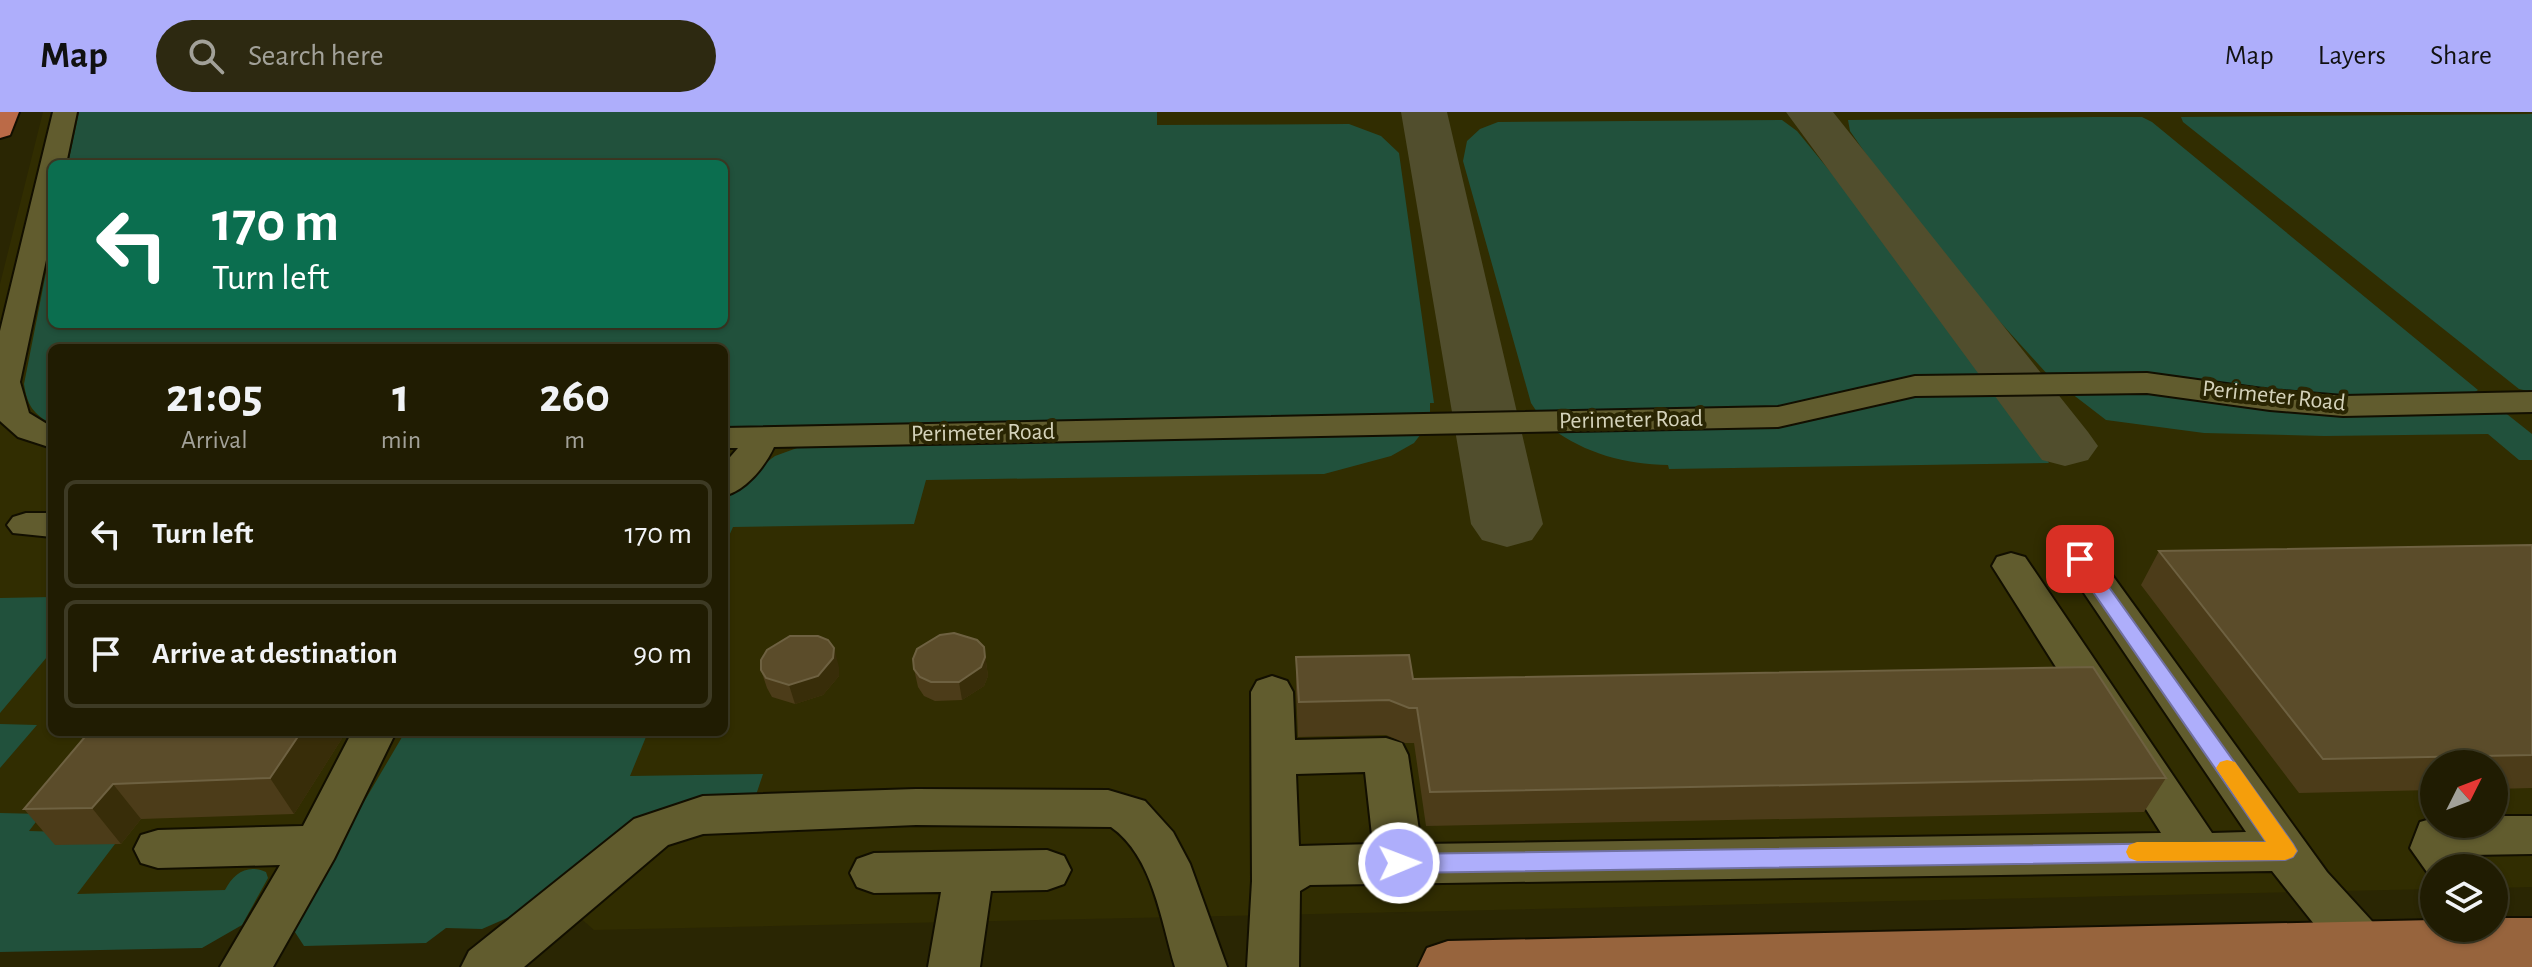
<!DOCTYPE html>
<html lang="en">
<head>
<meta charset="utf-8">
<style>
	:root { --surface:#201c02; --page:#2d2911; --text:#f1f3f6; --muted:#a2a199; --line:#3d3a24; --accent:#aeaefb }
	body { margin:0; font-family:"Alegreya Sans",sans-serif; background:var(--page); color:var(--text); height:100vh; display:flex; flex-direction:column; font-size:30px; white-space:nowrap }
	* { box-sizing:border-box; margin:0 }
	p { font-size:26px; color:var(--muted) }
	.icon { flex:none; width:44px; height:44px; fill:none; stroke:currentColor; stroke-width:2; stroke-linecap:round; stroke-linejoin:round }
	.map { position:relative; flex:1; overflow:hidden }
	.side { position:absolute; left:48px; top:232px; width:680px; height:392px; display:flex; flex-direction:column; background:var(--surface); border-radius:12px; box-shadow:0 2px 6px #0004,0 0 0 2px var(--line) }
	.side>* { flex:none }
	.banner { position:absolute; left:48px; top:48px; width:680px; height:168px; border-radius:12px; box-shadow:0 2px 6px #0004,0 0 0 2px var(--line); background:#0b6e4f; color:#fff; overflow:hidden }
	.needle { width:52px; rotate:48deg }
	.tools { position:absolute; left:2420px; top:638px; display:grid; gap:16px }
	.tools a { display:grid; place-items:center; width:88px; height:88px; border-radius:50%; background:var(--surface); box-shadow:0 2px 6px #0004,0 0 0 2px var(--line); font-size:40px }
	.pin { position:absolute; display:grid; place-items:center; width:68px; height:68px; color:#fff; margin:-34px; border-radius:16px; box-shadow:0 4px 12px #0006 }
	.me { position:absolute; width:88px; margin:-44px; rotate:89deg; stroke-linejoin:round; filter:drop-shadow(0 0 6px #0008) }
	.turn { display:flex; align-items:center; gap:28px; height:168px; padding:0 32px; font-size:36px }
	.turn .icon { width:104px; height:104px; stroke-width:2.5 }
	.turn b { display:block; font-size:56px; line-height:68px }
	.eta { display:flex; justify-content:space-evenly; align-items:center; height:136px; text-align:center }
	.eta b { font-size:48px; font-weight:600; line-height:56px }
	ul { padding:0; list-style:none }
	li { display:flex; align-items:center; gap:24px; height:108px; margin:0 16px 12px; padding:0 16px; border:4px solid var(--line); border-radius:12px }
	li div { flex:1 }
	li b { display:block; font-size:30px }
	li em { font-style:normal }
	header { display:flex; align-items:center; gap:48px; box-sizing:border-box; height:112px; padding:0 40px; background:var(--accent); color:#111 }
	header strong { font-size:38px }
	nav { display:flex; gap:44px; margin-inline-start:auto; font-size:28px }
	.search { width:560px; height:72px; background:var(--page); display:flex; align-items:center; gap:20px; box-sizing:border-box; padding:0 28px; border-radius:44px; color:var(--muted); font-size:30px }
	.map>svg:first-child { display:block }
	.built { fill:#312d01; fill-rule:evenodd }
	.green { fill:#21513c }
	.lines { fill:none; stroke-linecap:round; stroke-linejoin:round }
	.taxiway { fill:#514e2d; fill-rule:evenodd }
	.minor-casing { stroke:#120f00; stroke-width:4 }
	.major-casing { stroke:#120f00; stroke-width:4 }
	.highway-casing { stroke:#120f00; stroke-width:4 }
	.minor { fill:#615c2e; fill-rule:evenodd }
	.major { fill:#97643d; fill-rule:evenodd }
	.highway { fill:#bb6a47; fill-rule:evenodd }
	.wall { fill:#4c3c19 }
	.shaded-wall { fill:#382d09 }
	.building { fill:#5b4c2a; stroke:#6e6141; stroke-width:2 }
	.route { fill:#aeaefb; stroke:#7171a3; stroke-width:2 }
	.slow { fill:#f59e0b }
	.labels { text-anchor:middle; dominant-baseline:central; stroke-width:8; stroke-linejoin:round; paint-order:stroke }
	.street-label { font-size:24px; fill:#d4d2ba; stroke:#2a2603 }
</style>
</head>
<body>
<header>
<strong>Map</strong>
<div class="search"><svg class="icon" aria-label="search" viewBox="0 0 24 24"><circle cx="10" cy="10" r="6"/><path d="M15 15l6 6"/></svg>Search here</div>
<nav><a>Map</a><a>Layers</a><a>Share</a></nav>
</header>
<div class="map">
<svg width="2532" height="855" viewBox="0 0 2532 855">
	<rect width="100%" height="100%" fill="#2a2603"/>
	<path class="built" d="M43 0H2532V775L2494 776V756H2434V777L594 818 571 798 0 801V172ZM52 52H724V212H52ZM52 236H724V620H52ZM2434 652H2494V712H2434Z"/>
	<path class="green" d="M79 0H1157V13L1349 12 1381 24 1399 41 1434 291H1430V304L724 319V236H52V312C33 302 27 293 24 272L52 130V212H724V52H68Z
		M2532 2V280L2519 277 2183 10 2181 5Z
		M2095 5H2142L2152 10 2478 278 2475 280 2477 282 2325 285 2049 264 1962 168 1897 87 1850 19 1848 8Z
		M1782 8 1797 19 1847 80 1985 265 1889 269 1779 296 1537 300 1531 291 1463 49 1467 29 1480 17 1498 10Z
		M2067 278H2154L2503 299 2532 322V348H2519L2488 322 2324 324 2204 321 2106 308Z
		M1997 280 2049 351 1669 357 1668 353C1625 352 1586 342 1551 316L1774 313 1817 308 1902 285Z
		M1424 318 1414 331 1391 344 1324 362 926 368 914 412 733 415 724 435V381L775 344 808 332Z
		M52 485V539L0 601V486Z
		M0 612 37 613 0 656Z
		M405 620H648L630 664 763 662 755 686 692 689 659 697 516 802 482 817 446 816 426 831 304 834 291 814Z
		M0 701 42 702 29 719 65 720 115 732 77 782 225 778C234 761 247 752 266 760L268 766 242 813 202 836 0 840Z"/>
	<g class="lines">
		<path class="taxiway" d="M1401 0H1447L1543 412 1532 428 1507 435 1482 428 1471 412Z
			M1786 0H1833L2088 320 2098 334 2088 348 2065 354 2042 348Z"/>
		<defs>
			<path id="minor" d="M53 0H77L66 52H52V120L20 270 29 301 52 315V336L18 325 0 309V219Z
				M2147 261 2270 278 2343 284 2532 280V300L2343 304 2270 298 2147 281 1915 284 1778 315 774 335C765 355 745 379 724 384V352L738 336H724V316L1778 295 1915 264Z
				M26 401H52V425L13 421 7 413 13 405Z
				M2080 434 2094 438 2327 760 2381 819 2389 835 2381 851 2369 855 2345 851 2272 759 1310 773 1300 779 1299 855H1247L1252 769 1251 580 1257 569 1272 564 1287 569 1293 580 1295 628 1386 626 1402 631 1408 643 1421 732 2161 721 1992 454 1997 445 2011 441 2025 445 2212 721 2246 720 2061 447 2066 438ZM1365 660 1373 732 1299 734 1296 662Z
				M352 620H396L334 747 273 855H220L280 753 158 756 141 751 134 737 141 723 158 718 303 714Z
				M916 677 1108 678 1145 689 1173 720 1190 752 1227 855H1175C1161 809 1153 744 1111 715L916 713 703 722 668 733 524 855H461L469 839 634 707 703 684Z
				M2494 704H2532V742L2469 743 2475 756H2434V770L2410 736 2420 710 2434 706V712H2494Z
				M1047 738 1064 744 1071 758 1064 772 1047 778 991 779 980 855H928L941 780 874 781 857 775 850 761 857 747 874 741Z"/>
			<path id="major" d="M2494 806H2532V855H1418L1427 836 1448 829 2434 808V816H2494Z"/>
			<path id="highway" d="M0 0H19L10 23 0 26Z"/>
		</defs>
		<use href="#minor" class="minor-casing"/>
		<use href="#major" class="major-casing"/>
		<use href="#highway" class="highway-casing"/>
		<use href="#minor" class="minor"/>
		<use href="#major" class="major"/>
		<use href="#highway" class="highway"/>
	</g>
	<path class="wall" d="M2532 433V676L2494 677V652H2434V678L2299 681 2141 473 2159 439Z
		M984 535 988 564 984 574 962 588 935 589 924 584 918 575 914 557Z
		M1296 545 1413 567 2166 666 2144 700 1426 714 1414 631H1405L1386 623 1298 625 1296 579Z
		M839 555V564L823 583 795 592 772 585 767 576 761 558Z
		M89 620H346L294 702 141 707 121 732 55 733 24 697Z"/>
	<path class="shaded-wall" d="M984 535 988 564 984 574 962 588 959 570Z
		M834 536 839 555V564L823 583 795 592 789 573Z
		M301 620H346L294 702 270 666Z
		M113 672 141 707 121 732 92 696Z"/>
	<path class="building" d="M2532 433V643L2323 647 2159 439Z
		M954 521 977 528 984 535 985 545 981 555 959 570H931L920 565 914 557 913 547 917 537 940 523Z
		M790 524H818L828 528 834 536 833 546 818 564 789 573 766 566 761 558V548L767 538Z
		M1409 543 1413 567 2093 555 2166 666 1430 680 1417 596H1409L1389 588 1299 590 1296 545Z
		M89 620H301L270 666 113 672 92 696 24 697Z"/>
	<path class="route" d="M2080 441 2086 443 2293 732 2297 739 2293 745 2285 748 1399 761 1391 758 1387 751 1391 744 1399 742 2266 730 2073 451 2071 447Z"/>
	<path class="slow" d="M2227 648 2235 650 2293 732 2297 739 2293 745 2285 748 2137 749 2129 746 2126 740 2129 733 2137 730H2266L2216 656 2220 650Z"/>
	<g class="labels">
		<g class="street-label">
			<text transform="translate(2274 284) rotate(6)">Perimeter Road</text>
			<text transform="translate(1631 308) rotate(-1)">Perimeter Road</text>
			<text transform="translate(983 321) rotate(-1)">Perimeter Road</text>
		</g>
	</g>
</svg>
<div class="tools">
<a><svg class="needle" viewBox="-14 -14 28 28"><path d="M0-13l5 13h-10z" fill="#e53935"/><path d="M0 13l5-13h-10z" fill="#a2a199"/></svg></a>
<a><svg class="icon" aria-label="layers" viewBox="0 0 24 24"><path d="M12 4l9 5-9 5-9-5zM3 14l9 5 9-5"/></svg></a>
</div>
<div class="pin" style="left:2080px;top:447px;background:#d93025"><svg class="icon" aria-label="arrive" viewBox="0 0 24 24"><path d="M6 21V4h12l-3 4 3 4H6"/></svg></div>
<svg class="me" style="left:1399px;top:751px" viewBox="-20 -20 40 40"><circle r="17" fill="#aeaefb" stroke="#fff" stroke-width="3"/><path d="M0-11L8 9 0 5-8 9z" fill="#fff"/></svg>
<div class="banner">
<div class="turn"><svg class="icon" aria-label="left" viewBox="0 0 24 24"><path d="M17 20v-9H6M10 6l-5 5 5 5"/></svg><div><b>170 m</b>Turn left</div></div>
</div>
<section class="side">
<div class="eta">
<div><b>21:05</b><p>Arrival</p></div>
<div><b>1</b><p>min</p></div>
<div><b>260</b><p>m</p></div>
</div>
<ul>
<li><svg class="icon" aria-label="left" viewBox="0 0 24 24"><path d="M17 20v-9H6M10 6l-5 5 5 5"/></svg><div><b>Turn left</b></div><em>170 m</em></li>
<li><svg class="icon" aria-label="arrive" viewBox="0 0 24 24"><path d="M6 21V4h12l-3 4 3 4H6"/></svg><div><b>Arrive at destination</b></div><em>90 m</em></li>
</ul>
</section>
</div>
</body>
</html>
